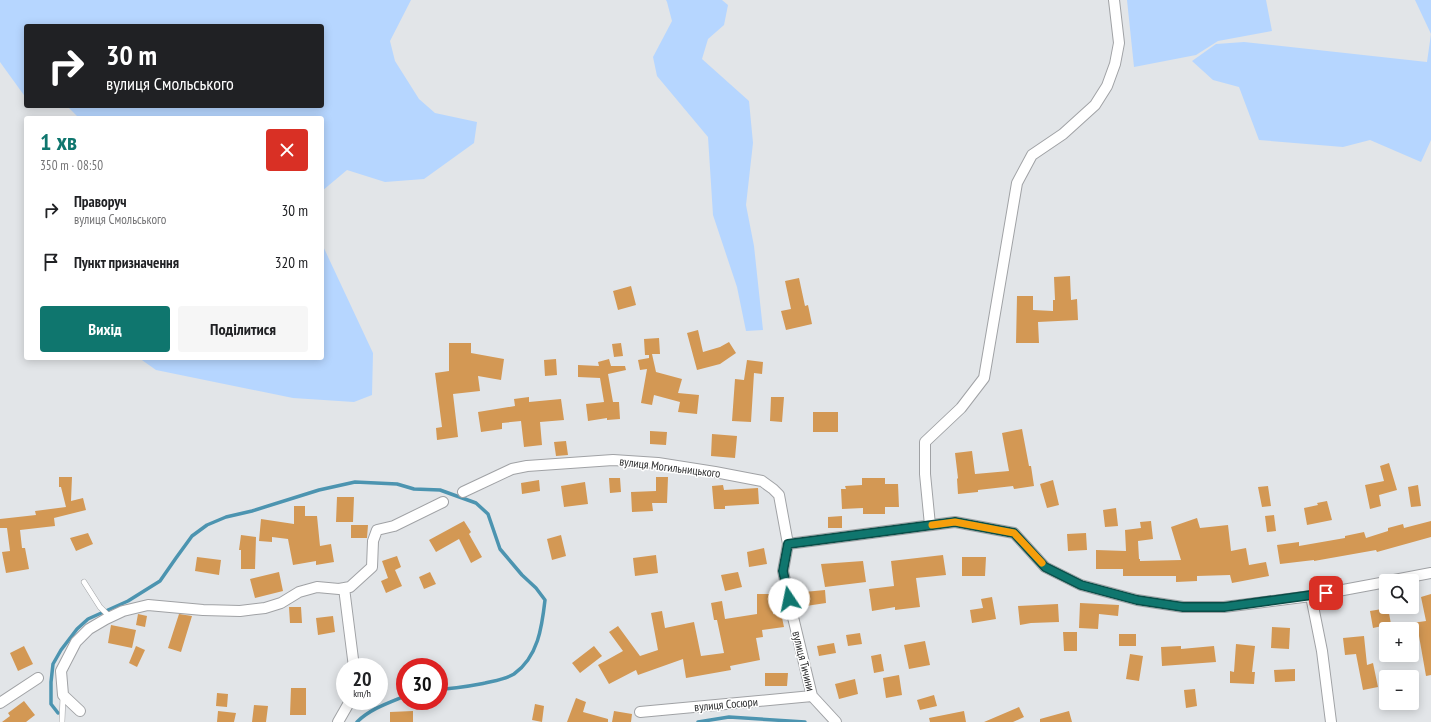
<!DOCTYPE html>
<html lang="uk">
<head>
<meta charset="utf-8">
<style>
	:root { --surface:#fff; --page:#f6f6f6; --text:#202124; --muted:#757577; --accent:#0f766e }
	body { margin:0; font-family:"PT Sans Narrow",sans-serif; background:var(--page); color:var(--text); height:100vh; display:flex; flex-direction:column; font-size:15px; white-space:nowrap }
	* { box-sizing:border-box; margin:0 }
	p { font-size:13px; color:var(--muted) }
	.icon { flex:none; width:22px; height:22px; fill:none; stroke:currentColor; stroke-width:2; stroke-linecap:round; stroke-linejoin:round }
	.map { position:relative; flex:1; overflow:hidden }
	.details { position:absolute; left:24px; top:116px; width:300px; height:244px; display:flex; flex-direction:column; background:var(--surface); border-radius:4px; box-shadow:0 2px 10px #0003 }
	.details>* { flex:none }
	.guide { position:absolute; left:24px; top:24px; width:300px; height:84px; border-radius:4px; box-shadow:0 2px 10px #0003; background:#202124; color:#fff; overflow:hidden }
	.controls { position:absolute; left:1379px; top:574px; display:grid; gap:8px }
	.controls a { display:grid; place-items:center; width:40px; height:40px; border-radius:4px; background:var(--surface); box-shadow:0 2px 10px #0003; font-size:20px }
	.speed { position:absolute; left:336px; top:658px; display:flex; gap:8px; font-size:20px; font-weight:700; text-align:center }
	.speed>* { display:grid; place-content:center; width:52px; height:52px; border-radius:50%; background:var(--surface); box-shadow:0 2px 10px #0003; line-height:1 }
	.speed small { font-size:10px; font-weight:400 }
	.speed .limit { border:6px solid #d22; background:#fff; color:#111 }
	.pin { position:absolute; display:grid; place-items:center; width:34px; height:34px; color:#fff; margin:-17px; border-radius:8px; box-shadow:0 2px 6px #0006 }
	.me { position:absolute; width:44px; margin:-22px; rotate:349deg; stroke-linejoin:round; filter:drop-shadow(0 0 3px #0008) }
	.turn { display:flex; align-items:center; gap:14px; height:84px; padding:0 16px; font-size:18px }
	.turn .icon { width:52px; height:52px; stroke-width:2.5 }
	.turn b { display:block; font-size:28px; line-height:34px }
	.round { display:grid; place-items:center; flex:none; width:42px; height:42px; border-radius:4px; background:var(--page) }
	.summary { display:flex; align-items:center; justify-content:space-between; height:68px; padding:0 16px }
	h1 { font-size:24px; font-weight:700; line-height:30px; color:var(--accent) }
	.action { display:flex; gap:8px; margin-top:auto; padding:8px 16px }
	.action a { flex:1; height:46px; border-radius:4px; background:var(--accent); color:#fff; font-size:16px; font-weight:700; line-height:46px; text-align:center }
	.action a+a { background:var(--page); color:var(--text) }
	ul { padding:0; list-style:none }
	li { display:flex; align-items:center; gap:12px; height:52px; padding:0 16px }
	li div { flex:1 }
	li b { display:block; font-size:15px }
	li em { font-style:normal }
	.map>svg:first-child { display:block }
	.green { fill:#b6d6ff }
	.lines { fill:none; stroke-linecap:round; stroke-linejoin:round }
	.stream { stroke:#4c94b0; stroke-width:3.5 }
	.building { fill:#d39854 }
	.lane-casing { stroke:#a0a2a5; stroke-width:6 }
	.street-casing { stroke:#a0a2a5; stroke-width:12 }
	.lane { stroke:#fff; stroke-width:5 }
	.street { stroke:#fff; stroke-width:10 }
	.route-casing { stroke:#0a4d48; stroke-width:10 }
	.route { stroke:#0f766e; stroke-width:7 }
	.slow { stroke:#f59e0b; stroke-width:7 }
	.labels { text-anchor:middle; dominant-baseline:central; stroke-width:3; stroke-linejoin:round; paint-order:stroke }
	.street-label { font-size:12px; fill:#2f3031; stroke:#fff }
</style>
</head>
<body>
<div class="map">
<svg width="1431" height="722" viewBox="0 0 1431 722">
	<rect width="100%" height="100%" fill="#e2e5e8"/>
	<path class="green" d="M0 0H411L390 41 395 61 419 99 435 113 477 122 474 143 424 179 385 182 347 170 322 191V118H79L67 106H322V26H26V98L0 62Z
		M666 0H722L728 5 724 25 708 39 702 59 749 101 753 143 746 205 754 246 763 330 746 331 737 287 713 215 708 137 657 76 653 57 672 21 667 2Z
		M1127 0H1266L1272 31 1218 41 1196 55 1134 67Z
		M1415 0H1431V140L1421 162 1370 140 1343 147 1259 140 1239 87 1213 80 1192 61 1216 44 1244 42 1427 62 1431 34Z
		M322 244 373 353 372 395 354 402 293 398 156 370 139 358H322Z"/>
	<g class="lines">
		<path class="stream" d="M58 713 51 704V682L53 664 61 650 77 629 88 619 128 601 160 581 176 558 192 536 207 525 226 517 252 511 319 490 355 482 397 484 414 489 440 490 476 503 488 514 500 549 522 575 536 588 545 600C542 627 538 657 514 674 506 679 493 681 485 683 469 686 455 689 439 689
			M357 722C370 709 388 703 405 696
			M698 722 729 717 805 722"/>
	</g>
	<path class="building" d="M1070 276 1071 300 1077 299 1078 320 1038 322 1039 343H1016L1017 296H1033V310L1053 311V300H1055L1054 277Z
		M799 278 805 306 808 305 812 324 786 330 781 311 791 309 785 281Z
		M631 286 636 305 618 310 613 291Z
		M698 330 703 352 720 347 729 342 736 353 720 364 697 370 687 333Z
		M659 338 660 354H652L656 372 682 379 678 393 699 395 697 414 678 412 680 402 654 395 652 405 641 403 647 369 640 370 638 360 649 358V355H645L644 339Z
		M449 343H471V353L504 359 501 380 478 376 480 391 453 394 458 437 437 440 436 428 442 427 435 373 449 371Z
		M621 343 623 356 614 357 612 344Z
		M556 359 557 375 545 376 544 360Z
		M609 359 611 366H625L626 370 608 374 613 402H619L620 419 607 420V418L588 421 586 404 604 402 600 378 578 377V365L599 366 598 362Z
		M747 360 763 362 762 374 754 373 751 422 732 421 735 379 744 380Z
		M529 397V402L561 399 564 420 540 422 542 445 524 447 521 421 502 423V429L481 432 478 412 515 406 514 399Z
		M771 397H784L782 422 770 421Z
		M813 412H838V432H813Z
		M1022 429 1029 466H1031L1034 486 1014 489 1013 486 978 490V492L958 494 957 479 958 478 955 453 972 451 975 474 1009 471 1002 433Z
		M650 431 667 432 666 445 650 444Z
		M712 434 737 436 735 458 711 456Z
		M566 441 568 455 556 456 554 442Z
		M1389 463 1397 490 1379 495 1381 506 1370 509 1365 485 1384 481 1380 466Z
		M59 477H72L71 501 83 498 86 510 54 518 55 526 20 530 22 548H25L29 569 6 573 2 552 10 551 7 528H0V519L36 515 35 511 66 507 61 487H59Z
		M656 477H668L667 503H652L653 511 632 512 631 492 656 491Z
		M609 478H620L621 492 610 493Z
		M862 478H885V484H898L899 507H885V514H863V508L842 509 841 489H846L845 486 862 485Z
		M539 480 540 491 522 494 521 483Z
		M1053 480 1059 505 1047 508 1040 484Z
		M585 482 588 504 564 507 561 486Z
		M723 485 724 490 758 488 759 504 725 506V509H714L712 486Z
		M1418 485 1421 506 1411 507 1408 487Z
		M1268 486 1271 506 1262 507 1258 487Z
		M337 497H354L353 522H336Z
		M1327 501 1332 520 1307 525 1304 508 1318 505 1317 503Z
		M294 506H305V516H317L320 546 331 544 334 562 316 565V561L293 565 288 539 272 537V542L259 541 261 519 294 524Z
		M1116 508 1118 526 1105 527 1103 510Z
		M1274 515 1276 531 1267 532 1265 516Z
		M842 516V528H828V517Z
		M1197 518 1200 528 1228 525 1231 551 1246 548 1249 565 1266 562 1269 576 1232 583 1230 575 1197 576V581L1176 582V576H1123V569H1096V550L1126 551 1125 530 1141 528 1140 522 1151 521 1153 539 1138 541 1139 559H1140V561L1181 560 1171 527Z
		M464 521 471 532 469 534 482 557 471 563 459 539 436 552 429 540Z
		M1431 521V537L1377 552 1376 550 1314 561V560L1280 564 1277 545 1299 542V546L1345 538V536L1364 532 1366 538 1388 531V528L1403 524 1404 528Z
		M351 525H368L367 538H351Z
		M88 533 93 544 76 551 70 538Z
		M1086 533 1087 550 1068 551 1067 534Z
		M241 535 256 537 255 569H241V550H239Z
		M561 535 566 556 552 560 547 539Z
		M764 548 767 564 749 567 747 552Z
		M656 555 658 573 635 576 633 558Z
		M943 555 946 575 916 578 920 607 895 610V607L872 611 869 589 894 586 891 561Z
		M397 556 401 567 395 570 402 586 386 593 381 581 388 578 382 561Z
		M197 557 221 560 219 575 195 571Z
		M962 557H986L985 576H962Z
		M863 561 866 582 825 587 821 564Z
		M279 572 283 591 255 598 250 579Z
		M430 572 436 584 424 589 419 577Z
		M738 572 742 587 725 591 721 575Z
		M825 590 826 603 806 606 804 592Z
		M757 594H773V614L781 613 784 627 762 630 763 637 756 638 760 660 730 666 731 670 686 678 683 659 638 675 636 670 609 684 598 665 623 651 609 632 618 626 640 656 658 650 651 613 662 611 665 628 694 622 701 656 724 653 717 620H720H714L711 603 722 601 725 619 757 614Z
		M1431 594V675L1426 676 1419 636 1412 637V623L1426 621 1421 597Z
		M992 597 996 619 972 623 970 610 983 608 981 599Z
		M1080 603 1119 605 1118 616 1099 614 1098 629 1079 628Z
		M1058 604 1059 622 1031 623 1020 625 1018 606Z
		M289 607H301L302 623H290Z
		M1388 608 1391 624 1373 628 1370 611Z
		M138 614 147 616 145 627 136 625Z
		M179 614 192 616 181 652 168 648Z
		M333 616 335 632 318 635 316 618Z
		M111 625 136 630 132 648 108 643Z
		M1272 627 1290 628 1289 649 1271 648Z
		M1063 632H1077V651H1064Z
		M860 633 862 644 848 646 846 635Z
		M1119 634H1136V646H1119Z
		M1364 636 1367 665 1373 663 1378 687 1363 690 1356 654 1345 655 1343 638Z
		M925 641 930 665 909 669 904 645Z
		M834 643 836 653 819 656 817 646Z
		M1236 644 1255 646 1252 672H1255L1254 684 1230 683V671L1234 672Z
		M24 646 33 664 18 671 10 653Z
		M136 646 145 650 137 667 129 663Z
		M594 646 602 656 580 673 572 663Z
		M1181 646V649L1214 646 1216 662 1162 666 1161 647Z
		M881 654 884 671 874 673 871 656Z
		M1130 654 1143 656 1139 681 1126 679Z
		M1295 669V681L1275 682 1274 670Z
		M765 673H788L787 686H765Z
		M899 675 902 695 886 698 883 678Z
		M855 679 858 694 839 699 835 684Z
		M291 688H306V715H290Z
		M1195 689 1197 706 1186 708 1184 690Z
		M217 693 228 694 227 707 216 706Z
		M934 695 937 706 920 710 917 700Z
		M576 698 586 702 583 712 608 719V722H567Z
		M24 701 35 715 26 722H2L10 716 8 713Z
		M535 704 544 706 542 722 532 720Z
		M254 705 268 706 266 722H252Z
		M1019 707 1024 717 1013 722H984Z
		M218 711 236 713 234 722H217Z
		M413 711V722H390V712Z
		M614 711 632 714 631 722H612Z
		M964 711 966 722H930L929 718Z
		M1069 711 1072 722H1040V719Z"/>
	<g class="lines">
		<defs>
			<path id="lane" d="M84 582 100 607 110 617
				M62 722 63 696"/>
			<path id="street" d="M463 492 512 469 527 466 613 460 658 463 715 472 762 481 773 489 779 495 788 544 783 571 792 613 812 696 836 722
				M930 525 925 474V442L961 408 984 378 1017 183 1032 155 1063 134 1095 105 1107 86 1115 64 1119 43 1114 0
				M788 544 955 522 1014 533 1045 567 1081 585 1137 600 1183 607H1224L1311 596 1386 582
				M1389 581 1431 573
				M344 588 354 667
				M1311 596 1322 651 1331 722
				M0 703 38 678
				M80 711 63 695 61 671 76 642 89 629 106 619 123 611 148 605 203 610 240 611 265 608 281 603 299 592 317 587 339 589 350 587 372 567 373 541 377 530 394 526 443 502
				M640 712 812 696
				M338 722 350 701"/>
		</defs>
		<use href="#lane" class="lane-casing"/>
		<use href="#street" class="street-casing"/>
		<use href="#lane" class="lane"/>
		<use href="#street" class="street"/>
	</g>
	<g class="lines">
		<defs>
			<path id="route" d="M789 599 783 571 788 544 955 522 1014 533 1045 567 1081 585 1137 600 1183 607H1224L1326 593"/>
		</defs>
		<use href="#route" class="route-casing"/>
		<use href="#route" class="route"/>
		<path class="slow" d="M932 525 955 522 1014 533 1042 563"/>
	</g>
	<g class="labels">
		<g class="street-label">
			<text transform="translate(670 467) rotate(7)">вулиця Могильницького</text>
			<text transform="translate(804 661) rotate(76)">вулиця Тичини</text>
			<text transform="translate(726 704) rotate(-5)">вулиця Сосюри</text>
		</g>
	</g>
</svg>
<div class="controls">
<a><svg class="icon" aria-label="search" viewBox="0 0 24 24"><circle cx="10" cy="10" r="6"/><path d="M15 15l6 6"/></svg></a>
<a>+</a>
<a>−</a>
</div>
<div class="speed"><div>20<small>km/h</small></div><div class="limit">30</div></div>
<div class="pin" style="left:1326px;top:593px;background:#d93025"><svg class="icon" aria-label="arrive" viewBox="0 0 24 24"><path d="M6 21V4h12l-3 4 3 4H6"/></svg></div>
<svg class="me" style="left:789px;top:599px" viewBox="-20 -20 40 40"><circle r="19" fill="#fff"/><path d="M0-13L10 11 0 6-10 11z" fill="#0f766e"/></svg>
<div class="guide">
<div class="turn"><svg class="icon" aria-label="right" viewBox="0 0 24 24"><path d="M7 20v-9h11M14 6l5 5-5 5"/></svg><div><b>30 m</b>вулиця Смольського</div></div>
</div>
<section class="details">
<div class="summary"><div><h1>1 хв</h1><p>350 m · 08:50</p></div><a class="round" style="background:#d93025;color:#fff"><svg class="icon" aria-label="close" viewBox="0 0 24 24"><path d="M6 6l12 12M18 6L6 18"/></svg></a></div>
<ul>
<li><svg class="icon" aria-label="right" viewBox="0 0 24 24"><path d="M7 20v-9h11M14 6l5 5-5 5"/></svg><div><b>Праворуч</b><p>вулиця Смольського</p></div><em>30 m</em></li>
<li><svg class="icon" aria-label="arrive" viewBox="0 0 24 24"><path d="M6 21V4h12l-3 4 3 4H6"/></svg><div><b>Пункт призначення</b></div><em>320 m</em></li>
</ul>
<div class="action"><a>Вихід</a><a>Поділитися</a></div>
</section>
</div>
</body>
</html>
